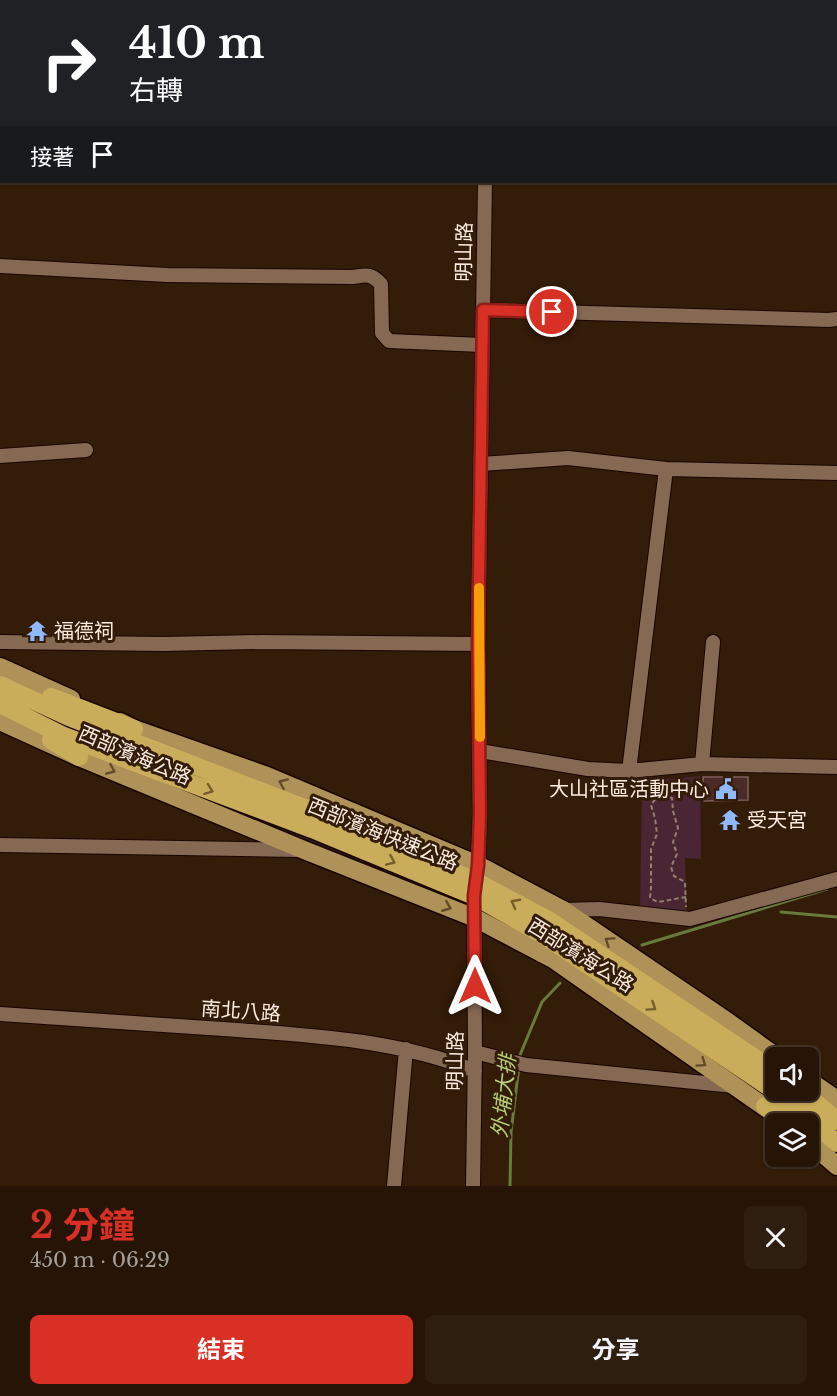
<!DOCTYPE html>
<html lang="zh-TW">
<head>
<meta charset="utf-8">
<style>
	:root { --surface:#261506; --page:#2e1e10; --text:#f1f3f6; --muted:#a49f9b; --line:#423428; --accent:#d93025 }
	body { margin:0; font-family:"Libre Baskerville","Noto Sans TC",serif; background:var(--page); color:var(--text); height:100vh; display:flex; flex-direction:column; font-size:22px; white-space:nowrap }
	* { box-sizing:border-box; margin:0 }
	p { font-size:20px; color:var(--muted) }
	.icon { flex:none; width:33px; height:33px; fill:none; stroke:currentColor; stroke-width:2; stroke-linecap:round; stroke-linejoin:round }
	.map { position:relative; height:1186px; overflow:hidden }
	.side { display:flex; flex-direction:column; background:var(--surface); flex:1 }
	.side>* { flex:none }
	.top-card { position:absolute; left:0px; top:0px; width:837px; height:183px; box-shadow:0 2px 4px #0004,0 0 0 2px var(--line); background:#202124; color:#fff; overflow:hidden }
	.buttons { position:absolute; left:765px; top:1047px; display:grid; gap:12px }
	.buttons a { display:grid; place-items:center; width:54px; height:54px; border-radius:9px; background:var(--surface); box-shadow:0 2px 4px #0004,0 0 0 2px var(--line); font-size:30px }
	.pin { position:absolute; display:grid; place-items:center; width:51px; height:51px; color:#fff; margin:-26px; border:3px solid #fff; border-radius:50%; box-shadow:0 2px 6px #0007 }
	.me { position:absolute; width:66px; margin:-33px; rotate:0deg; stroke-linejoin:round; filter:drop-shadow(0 0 4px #0008) }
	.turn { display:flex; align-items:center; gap:21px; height:126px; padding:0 30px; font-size:27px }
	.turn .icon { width:78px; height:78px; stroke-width:2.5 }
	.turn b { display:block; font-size:42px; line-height:51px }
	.then { display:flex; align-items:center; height:57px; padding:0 30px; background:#0003; gap:12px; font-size:22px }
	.round { display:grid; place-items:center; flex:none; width:63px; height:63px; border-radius:9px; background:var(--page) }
	.head { display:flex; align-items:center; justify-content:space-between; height:102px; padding:0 30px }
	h1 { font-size:36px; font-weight:700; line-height:45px; color:var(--accent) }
	.action { display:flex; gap:12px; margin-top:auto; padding:12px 30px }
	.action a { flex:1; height:69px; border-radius:9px; background:var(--accent); color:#fff; font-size:24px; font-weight:700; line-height:69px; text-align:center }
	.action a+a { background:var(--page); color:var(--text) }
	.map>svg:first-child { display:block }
	.green { fill:#4a2634 }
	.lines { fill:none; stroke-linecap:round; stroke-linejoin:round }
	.stream { stroke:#697a3d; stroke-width:3 }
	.building { fill:#4b2b27; stroke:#815d59; stroke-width:1.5 }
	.minor-casing { stroke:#1a0500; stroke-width:16 }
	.major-casing { stroke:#1a0500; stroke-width:21 }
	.highway-casing { stroke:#1a0500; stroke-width:21 }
	.path { stroke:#948070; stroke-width:2; stroke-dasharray:4.5 3; stroke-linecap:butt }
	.minor { stroke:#856953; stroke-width:14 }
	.major { stroke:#ae9257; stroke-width:18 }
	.highway { stroke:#caad5a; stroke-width:18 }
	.rail { stroke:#b5a293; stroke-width:3; stroke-dasharray:8 8; stroke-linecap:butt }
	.oneway { stroke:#644b28 }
	.oneway2 { stroke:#775d2d }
	.route-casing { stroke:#8d1f18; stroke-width:15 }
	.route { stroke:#d93025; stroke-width:10 }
	.slow { stroke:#f59e0b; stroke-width:10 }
	.labels { text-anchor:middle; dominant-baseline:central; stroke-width:6; stroke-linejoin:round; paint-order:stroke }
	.street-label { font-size:20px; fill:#fbebdf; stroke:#331c08 }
	.poi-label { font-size:20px; fill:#fbebdf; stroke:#331c08; text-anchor:start }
	.water-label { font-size:21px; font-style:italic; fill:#b6cf77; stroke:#331c08 }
</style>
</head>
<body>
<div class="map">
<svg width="837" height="1186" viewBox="0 0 837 1186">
	<rect width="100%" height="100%" fill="#331c08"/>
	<path class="green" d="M700 776 701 859 685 858 687 914 640 909 642 782Z"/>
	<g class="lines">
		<path class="stream" d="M781 912 837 917
			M642 945 827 889
			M520 1060V1055L542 1002 560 983
			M510 1186 511 1132 519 1066"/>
	</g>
	<path class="building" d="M703 777H748V800L704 801Z"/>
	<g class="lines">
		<defs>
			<path id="minor" d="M487 2 488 0
				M510 2H535
				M0 9H2
				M836 10H837
				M836 162H837
				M0 266 167 275 353 277C366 275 371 273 381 284L382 333 389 341 482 345
				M483 310 829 320 837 319
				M0 456 86 450
				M481 464 568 458 666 469 837 473
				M0 642 163 644 261 642 478 644
				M480 751 588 769 629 771 702 764 837 767
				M702 764 713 642
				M629 771 666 469
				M0 845 296 850
				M562 910 599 909 690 919 837 879
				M0 1014C74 1019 149 1024 223 1029 306 1035 397 1039 475 1071
				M475 1052 526 1065 734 1086
				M394 1186 406 1049
				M473 1186 475 1052 474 896 478 865 480 814 478 644 485 182"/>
			<path id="major" d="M0 667 71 699
				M0 721 79 757 304 850 475 918 553 959 776 1115
				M120 722 134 729 267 776 478 865 563 910 728 1022 778 1058
				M808 1080 837 1100
				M808 1141 837 1166"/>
			<path id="highway" d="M0 685 69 717 325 816 475 881 550 921 776 1072
				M51 697 134 729
				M0 704 64 736 312 829 474 896 545 936 781 1095 837 1143
				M51 740 79 757
				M775 1056 777 1058
				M801 1090 837 1121
				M765 1106 791 1124"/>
		</defs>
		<use href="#minor" class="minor-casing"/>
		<use href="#major" class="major-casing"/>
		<use href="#highway" class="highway-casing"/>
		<path class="path" d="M686 897 658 902 650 898 651 888V849L657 834 655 818 651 805 659 794 672 798 673 811 678 828 673 842 677 854 671 867 674 876 685 882 686 907"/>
		<use href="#minor" class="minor"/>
		<use href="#major" class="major"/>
		<use href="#highway" class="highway"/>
		<path class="rail" d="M778 0 837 1"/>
	</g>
	<defs><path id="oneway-chevron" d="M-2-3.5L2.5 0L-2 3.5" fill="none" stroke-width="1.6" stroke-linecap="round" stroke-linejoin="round" transform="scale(1.5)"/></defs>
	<g class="oneway">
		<use href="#oneway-chevron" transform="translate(111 770) rotate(23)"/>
		<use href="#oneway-chevron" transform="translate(283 783) rotate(-157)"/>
		<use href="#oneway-chevron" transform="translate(447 907) rotate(22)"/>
		<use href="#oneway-chevron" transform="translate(609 941) rotate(-146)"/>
		<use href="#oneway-chevron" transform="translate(702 1063) rotate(35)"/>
	</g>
	<g class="oneway2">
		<use href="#oneway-chevron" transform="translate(209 790) rotate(20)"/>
		<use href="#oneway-chevron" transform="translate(391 861) rotate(23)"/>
		<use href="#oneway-chevron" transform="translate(515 903) rotate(-152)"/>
		<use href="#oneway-chevron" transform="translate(652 1007) rotate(34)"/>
	</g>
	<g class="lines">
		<defs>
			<path id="route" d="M475 986 474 896 478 865 480 814 478 644 483 310 552 312"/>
		</defs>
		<use href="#route" class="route-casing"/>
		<use href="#route" class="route"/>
		<path class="slow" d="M479 588 480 737"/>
	</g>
	<defs>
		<symbol id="temple-bare" viewBox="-9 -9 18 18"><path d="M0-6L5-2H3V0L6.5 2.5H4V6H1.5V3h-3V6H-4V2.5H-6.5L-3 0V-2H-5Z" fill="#90b8fd" stroke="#331c08" stroke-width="2.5" paint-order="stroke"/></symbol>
		<symbol id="civic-bare" viewBox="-9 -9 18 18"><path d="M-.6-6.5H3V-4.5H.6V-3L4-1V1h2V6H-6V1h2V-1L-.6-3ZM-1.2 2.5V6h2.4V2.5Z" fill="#90b8fd" stroke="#331c08" stroke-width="2.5" paint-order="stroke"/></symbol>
	</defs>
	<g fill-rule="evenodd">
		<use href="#temple-bare" x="22" y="616" width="30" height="30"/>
		<use href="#civic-bare" x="711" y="774" width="30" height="30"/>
		<use href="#temple-bare" x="715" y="805" width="30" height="30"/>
	</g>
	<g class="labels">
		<g class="street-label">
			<text transform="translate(464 252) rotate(-89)">明山路</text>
			<text transform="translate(135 755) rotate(23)">西部濱海公路</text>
			<text transform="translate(383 834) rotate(22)">西部濱海快速公路</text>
			<text transform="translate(581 955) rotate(32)">西部濱海公路</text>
			<text transform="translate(241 1011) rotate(4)">南北八路</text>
			<text transform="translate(455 1061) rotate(-89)">明山路</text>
		</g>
		<g class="poi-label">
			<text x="54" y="631">福德祠</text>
			<text x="709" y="789" text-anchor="end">大山社區活動中心</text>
			<text x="747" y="820">受天宮</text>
		</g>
		<g class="water-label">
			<text transform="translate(504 1096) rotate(-84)">外埔大排</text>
		</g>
	</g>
</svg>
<div class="buttons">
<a><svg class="icon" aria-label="sound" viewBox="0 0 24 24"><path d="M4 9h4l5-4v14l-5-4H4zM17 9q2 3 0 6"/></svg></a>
<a><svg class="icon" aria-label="layers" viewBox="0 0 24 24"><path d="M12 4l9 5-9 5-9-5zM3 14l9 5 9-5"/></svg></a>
</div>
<div class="pin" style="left:552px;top:312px;background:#d93025"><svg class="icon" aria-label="arrive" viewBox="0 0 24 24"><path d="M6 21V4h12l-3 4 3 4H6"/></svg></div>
<svg class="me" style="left:475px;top:986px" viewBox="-20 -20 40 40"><path d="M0-17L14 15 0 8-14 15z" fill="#d93025" stroke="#fff" stroke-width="4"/></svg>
<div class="top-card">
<div class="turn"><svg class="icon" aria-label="right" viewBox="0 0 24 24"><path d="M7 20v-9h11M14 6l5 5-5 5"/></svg><div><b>410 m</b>右轉</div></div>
<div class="then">接著<svg class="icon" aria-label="arrive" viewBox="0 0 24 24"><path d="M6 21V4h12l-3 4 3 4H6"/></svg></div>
</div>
</div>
<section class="side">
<div class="head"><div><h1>2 分鐘</h1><p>450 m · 06:29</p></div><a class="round"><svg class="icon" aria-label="close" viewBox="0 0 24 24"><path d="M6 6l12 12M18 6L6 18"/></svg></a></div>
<div class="action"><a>結束</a><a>分享</a></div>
</section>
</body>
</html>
